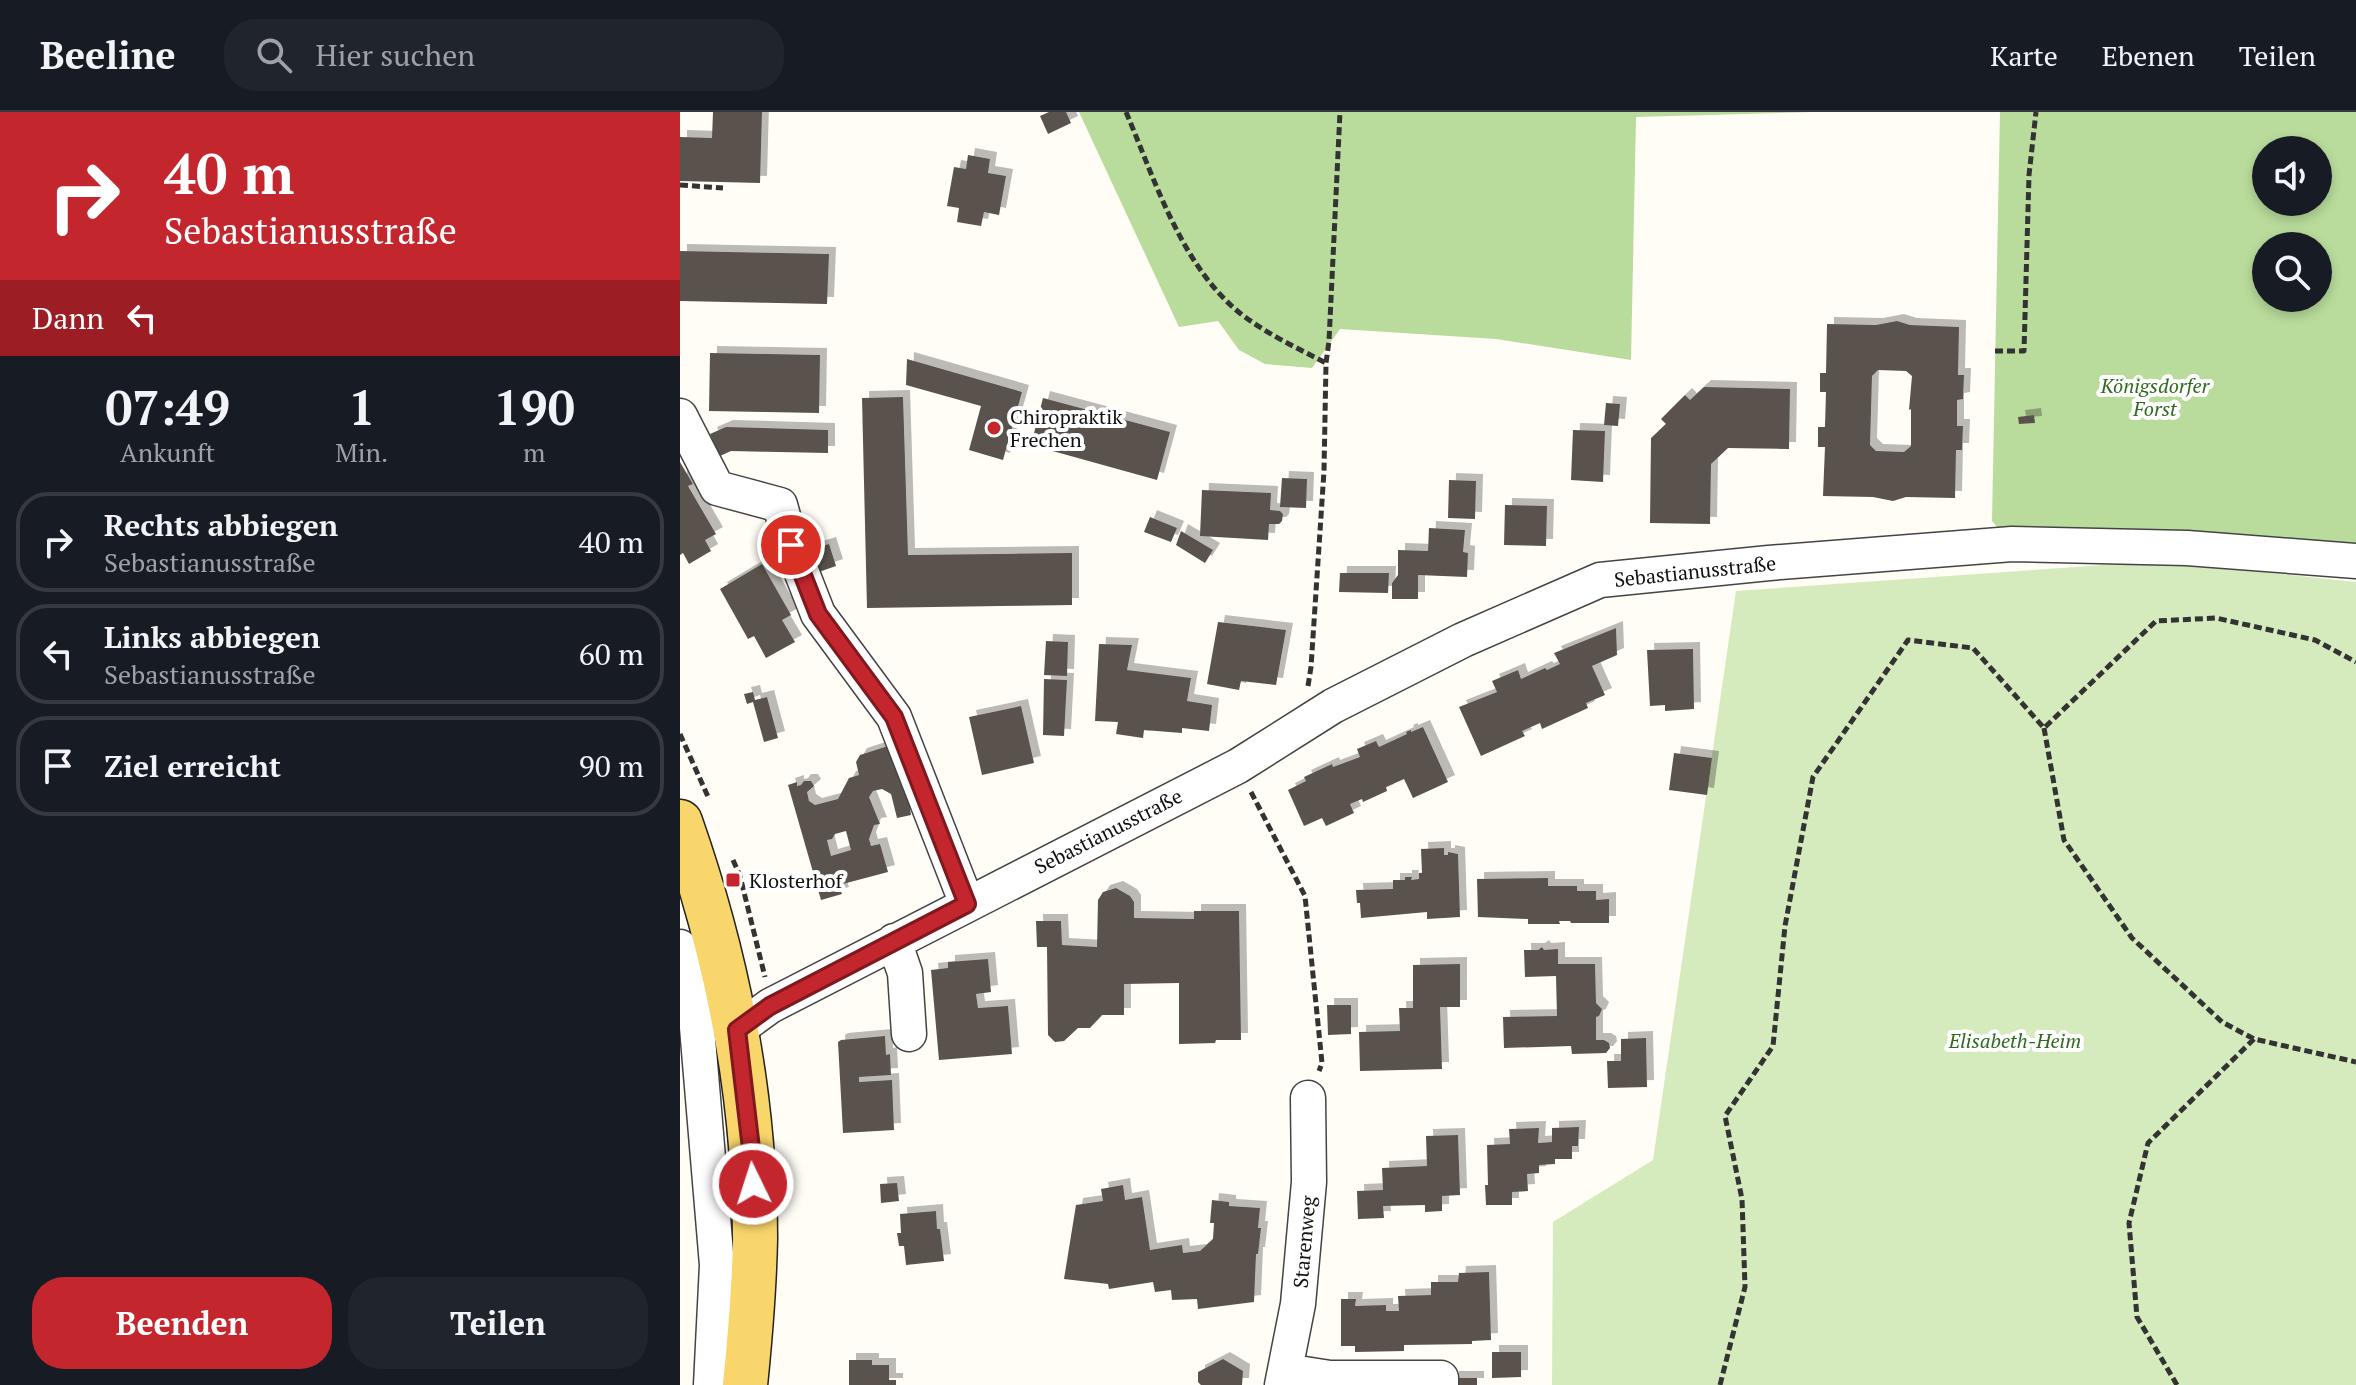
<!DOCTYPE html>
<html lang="de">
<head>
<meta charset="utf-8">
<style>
	:root { --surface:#171b24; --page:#20242c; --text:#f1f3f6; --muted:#9ea1a6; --line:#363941; --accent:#c4262e }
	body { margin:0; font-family:"PT Serif",serif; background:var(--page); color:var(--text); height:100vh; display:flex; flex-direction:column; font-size:30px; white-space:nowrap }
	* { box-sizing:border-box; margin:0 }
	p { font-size:26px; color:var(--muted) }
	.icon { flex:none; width:44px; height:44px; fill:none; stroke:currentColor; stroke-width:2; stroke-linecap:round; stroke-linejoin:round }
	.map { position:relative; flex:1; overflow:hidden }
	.drawer { display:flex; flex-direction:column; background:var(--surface); width:680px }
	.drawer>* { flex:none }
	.top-card { background:#c4262e; color:#fff; overflow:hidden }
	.controls { position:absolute; left:1572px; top:24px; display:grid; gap:16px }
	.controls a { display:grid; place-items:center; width:80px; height:80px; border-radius:50%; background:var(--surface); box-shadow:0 4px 12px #0003; font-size:40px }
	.pin { position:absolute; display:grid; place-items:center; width:68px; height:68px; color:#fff; margin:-34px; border:4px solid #fff; border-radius:50%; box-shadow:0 2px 8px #0007 }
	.me { position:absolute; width:88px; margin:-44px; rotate:356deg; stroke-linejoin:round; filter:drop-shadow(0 0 6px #0008) }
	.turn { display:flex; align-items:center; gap:28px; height:168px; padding:0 32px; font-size:36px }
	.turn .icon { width:104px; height:104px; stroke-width:2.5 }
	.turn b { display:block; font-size:56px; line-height:68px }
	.then { display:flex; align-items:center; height:76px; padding:0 32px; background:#0003; gap:16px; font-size:30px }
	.eta { display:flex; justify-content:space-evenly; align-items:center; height:136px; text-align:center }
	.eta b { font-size:48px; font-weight:700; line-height:56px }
	.cta { display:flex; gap:16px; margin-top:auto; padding:16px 32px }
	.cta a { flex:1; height:92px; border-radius:32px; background:var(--accent); color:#fff; font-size:32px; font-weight:700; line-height:92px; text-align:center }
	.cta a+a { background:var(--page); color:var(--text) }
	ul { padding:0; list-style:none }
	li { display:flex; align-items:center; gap:24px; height:100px; margin:0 16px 12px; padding:0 16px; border:4px solid var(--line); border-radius:32px }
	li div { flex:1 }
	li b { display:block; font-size:30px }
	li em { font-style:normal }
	header { display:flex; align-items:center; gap:48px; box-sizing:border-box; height:112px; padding:0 40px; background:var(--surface); border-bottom:2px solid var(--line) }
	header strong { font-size:38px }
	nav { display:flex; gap:44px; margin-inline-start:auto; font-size:28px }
	.search { width:560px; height:72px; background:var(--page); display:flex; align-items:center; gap:20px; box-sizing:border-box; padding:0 28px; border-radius:32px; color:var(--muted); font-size:30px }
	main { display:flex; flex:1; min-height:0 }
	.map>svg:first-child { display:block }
	.green { fill:#d5ebbd }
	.forest { fill:#b9dc9c; fill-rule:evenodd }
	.building { fill:#5a524d; fill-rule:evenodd; filter:url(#shadow) }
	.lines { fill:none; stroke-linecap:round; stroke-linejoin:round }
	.minor-casing { stroke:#444; stroke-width:37 }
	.major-casing { stroke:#222; stroke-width:47 }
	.path { stroke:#333; stroke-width:5; stroke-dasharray:8 4; stroke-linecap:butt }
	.minor { stroke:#fff; stroke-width:34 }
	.major { stroke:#f9d66b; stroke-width:44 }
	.route-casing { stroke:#7f191e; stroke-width:20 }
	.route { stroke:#c4262e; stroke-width:14 }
	.poi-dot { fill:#c4262e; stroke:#fff; stroke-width:3 }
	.labels { text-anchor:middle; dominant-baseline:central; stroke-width:8; stroke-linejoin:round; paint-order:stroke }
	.park-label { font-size:20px; font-style:italic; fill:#2f6b1f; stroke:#fff }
	.poi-label { font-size:20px; fill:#111; stroke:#fff; text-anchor:start }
	.street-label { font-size:20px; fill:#111; stroke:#fff }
</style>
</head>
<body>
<header>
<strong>Beeline</strong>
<div class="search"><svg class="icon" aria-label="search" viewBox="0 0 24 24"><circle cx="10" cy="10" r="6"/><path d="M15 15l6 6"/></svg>Hier suchen</div>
<nav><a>Karte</a><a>Ebenen</a><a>Teilen</a></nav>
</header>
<main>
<section class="drawer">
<div class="top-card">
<div class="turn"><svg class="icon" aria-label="right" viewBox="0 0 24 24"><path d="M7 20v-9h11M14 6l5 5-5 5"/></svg><div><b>40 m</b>Sebastianusstraße</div></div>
<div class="then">Dann<svg class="icon" aria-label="left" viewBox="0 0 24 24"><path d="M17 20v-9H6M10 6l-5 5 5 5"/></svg></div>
</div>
<div class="eta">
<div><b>07:49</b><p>Ankunft</p></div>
<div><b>1</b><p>Min.</p></div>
<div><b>190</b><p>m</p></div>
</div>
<ul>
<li><svg class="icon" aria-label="right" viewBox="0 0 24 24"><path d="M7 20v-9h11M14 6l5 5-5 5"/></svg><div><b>Rechts abbiegen</b><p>Sebastianusstraße</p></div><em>40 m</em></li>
<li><svg class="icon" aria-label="left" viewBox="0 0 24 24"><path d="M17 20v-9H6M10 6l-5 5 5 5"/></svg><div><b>Links abbiegen</b><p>Sebastianusstraße</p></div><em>60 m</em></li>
<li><svg class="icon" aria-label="arrive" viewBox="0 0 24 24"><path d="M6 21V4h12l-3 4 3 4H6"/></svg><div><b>Ziel erreicht</b></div><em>90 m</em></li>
</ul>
<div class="cta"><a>Beenden</a><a>Teilen</a></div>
</section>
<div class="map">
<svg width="1676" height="1273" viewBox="0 0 1676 1273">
	<defs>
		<filter id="shadow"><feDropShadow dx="7" dy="-7" stdDeviation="0" flood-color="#0004"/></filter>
	</defs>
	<rect width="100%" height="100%" fill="#fffdf5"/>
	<path class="green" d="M1481 449 1676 470V1273H872L873 1110 973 1048 1056 479Z"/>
	<path class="forest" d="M399 0H1133L956 5 951 248 816 227 660 217 632 256 585 252 559 238 538 209 499 215Z
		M1320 0H1676V448L1330 430 1312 409ZM1586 38H1638V90H1586ZM1586 134H1638V186H1586Z"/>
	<path class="building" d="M33 0H82L80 71 0 69V25L32 26Z
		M369 0H386L391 11 368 22 360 4Z
		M288 43 310 47 308 61 326 64 319 103 304 100 301 114 277 110 279 96 267 94 274 55 286 57Z
		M0 139 149 142 147 192 0 189Z
		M1217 209 1230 213 1279 215 1278 263H1284L1283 287 1277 288V314H1283L1282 338H1276L1275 386 1226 385 1213 389 1193 385 1143 384 1145 335H1138V315H1145L1146 280H1140V261H1146L1147 212 1196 213ZM1198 258 1226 259 1232 264 1229 298 1231 297V334L1224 340 1196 339 1190 333 1192 264Z
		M30 241 140 243 139 301 29 299Z
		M227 247 342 280 323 348 289 338 301 294 226 273Z
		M1024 275 1110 277 1109 337 1048 336 1031 352 1030 412 970 411 971 326 986 312 981 307 1005 283 1010 288Z
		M223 285 228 443 392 441V493L187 496 182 286Z
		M363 286 490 320 477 368 351 333Z
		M926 291 940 292 938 314 924 313Z
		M1354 303 1355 311 1339 312 1338 305Z
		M46 315 148 318V341L51 339 40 344 30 322Z
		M893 318 925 319 923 370 891 368Z
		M0 350 13 372 8 374 36 422 25 428 31 439 9 452 3 441 0 443Z
		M602 366 627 367 626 396 600 395Z
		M769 368 796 369 795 407 768 406Z
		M522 378 591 381 590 398 600 399 603 402 602 409 599 412H589L588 428 520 424Z
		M825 393 867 394 866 434 824 433Z
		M470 405 497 416 491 430 464 420Z
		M749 416 785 418 783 440 788 441 787 465 738 463V487H712V471L718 463V438L748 439Z
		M501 419 533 438 525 451 496 433Z
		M149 432 156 454 133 462 126 439Z
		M82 452 111 503 102 508 115 530 86 546 74 524 68 527 40 477Z
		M660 461H709L708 481 659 480Z
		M538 510 606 518 596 573 561 569 559 578 527 572Z
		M936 516 937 543 912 554 925 583 906 591 908 596 862 617 860 611 842 619 845 624 801 644 779 595 817 580 812 569 838 558 841 567 865 556 867 558 880 552 874 541Z
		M366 529 388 530 387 564 364 563Z
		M419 532 452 533 447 558 511 566 507 589 532 593 529 619 502 616V621L464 618 463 626 436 622 438 610 415 609Z
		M1013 537 1014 597 985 599V593L970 594 967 538Z
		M364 567 387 568 384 624 363 623Z
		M73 580 75 588 87 585 98 626 84 630 73 590 67 592 64 582Z
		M341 594 354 651 302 663 289 605Z
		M743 615 768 670 733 686 724 667 706 675 707 679 683 690 682 687 670 692 674 701 646 714 642 706 624 714 608 678 626 669 624 665 652 652 653 655 680 645 677 637 696 629 699 635 727 622 726 620 731 618V620Z
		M208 634 224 678H227L232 692 230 696 231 703 217 706 211 682 202 677 193 679 189 685 200 712 194 713 189 727 191 734 200 732 208 760 159 773 162 782 141 788 108 673 117 670V674L121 673 124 669H131L134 674 127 680 129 689 135 693 158 687 169 666 179 663 176 650 180 643ZM166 719 171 738 151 744 147 728 152 727 155 722Z
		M994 641 1032 646 1027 683 989 678Z
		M764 736V743H768V740L778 742 780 805 747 807V800L681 806 680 791H677L676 778 713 777V768H725V765H732L731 768 739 767V761H742L741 737Z
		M868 766V774H897V779H916V788L929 787V811H891L890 809H879L880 812H848V807L798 805 797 767Z
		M436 776 450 784 454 790V806L514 807V799H559L561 928H536L535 931 499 932V871L444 872V903H422L410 916H398L384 929 375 930 368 923 367 835H357L356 809H381L382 833 417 835 418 788 423 780Z
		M862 835 864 838 878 837V852H915L916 891 922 897 919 904 916 905V928H924L929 931 930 936 926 941 892 942 891 934 824 936 823 905 877 904 876 864 845 865 844 838H858Z
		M308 847 311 880 296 882 298 896 328 894 332 942 259 948 251 858 268 856V850Z
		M780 852V895H760L762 957 680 959 679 920 720 919 719 896H733V853Z
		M647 893H671V922L648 923Z
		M205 924 206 943 210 942 211 963 179 965V970L212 968 214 1018 163 1021 158 930 161 928Z
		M966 926 967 975 928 976 927 949H941V927Z
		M899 1015 898 1034H892V1047H875V1052L859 1053V1061L847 1062 848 1079 832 1080V1093H806L805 1073H808L807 1033 830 1032 829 1017 859 1016 858 1031 872 1030V1016Z
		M778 1023 780 1083 762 1084V1099L745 1100V1093L703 1094 704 1106 678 1107 677 1079 703 1078 702 1056 747 1054 746 1024Z
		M217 1071 219 1089 201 1091 200 1072Z
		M443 1073 445 1088 462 1085 470 1138 502 1133 503 1141 520 1139 533 1127 534 1111H530L532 1088 549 1090V1094L580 1096 578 1116H581L578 1142H576L574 1190 518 1197 517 1187 492 1188 491 1178 475 1180 473 1170 429 1177 428 1172 384 1167 396 1093 423 1089 421 1077Z
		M256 1099 257 1117H260L264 1149 226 1153 224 1134H219L217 1121H221L220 1102Z
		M809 1160 811 1228 792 1229V1232L724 1233V1239L675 1240V1234H661V1187H676L675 1194 706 1193V1199H719L718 1184 751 1183V1170H778L779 1161Z
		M812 1240H841V1265L812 1266Z
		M543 1247 563 1259 562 1273H521L518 1270V1260Z
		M169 1248H192V1253H209V1268H216V1273H169Z
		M772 1266H797V1273H772Z"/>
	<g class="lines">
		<defs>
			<path id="minor" d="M0 304 37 376 100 393 111 433 138 502 214 605 287 792
				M214 829 225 861 229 922
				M0 835 17 915 37 1153 31 1273
				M57 918 90 894 558 654 653 594 783 528 920 468 1089 451 1332 432 1507 436 1676 449
				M605 1259 650 1266H761V1273
				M602 1273 618 1192 629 1070 628 986"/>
			<path id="major" d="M0 710C47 844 75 985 75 1127 74 1176 70 1224 65 1273"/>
		</defs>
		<use href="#minor" class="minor-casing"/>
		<use href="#major" class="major-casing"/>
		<path class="path" d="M446 0C475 68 501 154 561 202 587 222 617 236 646 251
			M0 73 43 76
			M1315 239H1344L1349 63 1356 0
			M628 574 631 555 644 359 646 251 649 229 660 0
			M1364 616 1384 728 1452 826 1542 910 1574 927 1676 950
			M0 622 29 687
			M571 680 625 784 642 951 639 959
			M53 748 60 764 85 865
			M1040 1273 1065 1175 1062 1087 1045 1004 1093 934 1105 814 1133 665 1228 528 1293 536 1364 616 1476 509 1536 506 1635 528 1676 550
			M1497 1273 1457 1205 1449 1111 1468 1031 1574 927"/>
		<use href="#minor" class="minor"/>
		<use href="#major" class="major"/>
	</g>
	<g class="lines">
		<defs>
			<path id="route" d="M73 1072 72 1045 57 918 90 894 287 792 214 605 138 502 111 433"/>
		</defs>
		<use href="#route" class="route-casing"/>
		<use href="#route" class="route"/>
	</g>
	<g class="poi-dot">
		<circle cx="314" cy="316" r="8"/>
		<rect x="45" y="760" width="16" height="16" rx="4"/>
	</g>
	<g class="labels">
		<g class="park-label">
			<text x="1475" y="273">Königsdorfer<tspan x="1475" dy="23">Forst</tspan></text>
			<text x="1335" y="928">Elisabeth-Heim</text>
		</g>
		<g class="poi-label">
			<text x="330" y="304">Chiropraktik<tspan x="330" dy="23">Frechen</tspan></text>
			<text x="69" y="768">Klosterhof</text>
		</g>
		<g class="street-label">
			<text transform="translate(1015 459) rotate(-6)">Sebastianusstraße</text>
			<text transform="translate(428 719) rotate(-27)">Sebastianusstraße</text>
			<text transform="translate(624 1130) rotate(-85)">Starenweg</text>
		</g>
	</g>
</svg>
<div class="controls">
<a><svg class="icon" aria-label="sound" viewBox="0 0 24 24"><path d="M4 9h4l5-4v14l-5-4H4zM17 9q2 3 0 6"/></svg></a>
<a><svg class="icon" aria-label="search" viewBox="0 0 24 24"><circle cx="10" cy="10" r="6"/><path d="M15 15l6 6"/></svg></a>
</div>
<div class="pin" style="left:111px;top:433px;background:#d93025"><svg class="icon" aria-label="arrive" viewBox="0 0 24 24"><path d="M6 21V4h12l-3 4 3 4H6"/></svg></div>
<svg class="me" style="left:73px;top:1072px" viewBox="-20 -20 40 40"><circle r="17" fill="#c4262e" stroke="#fff" stroke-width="3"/><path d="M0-11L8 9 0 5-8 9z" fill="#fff"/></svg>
</div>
</main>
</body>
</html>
